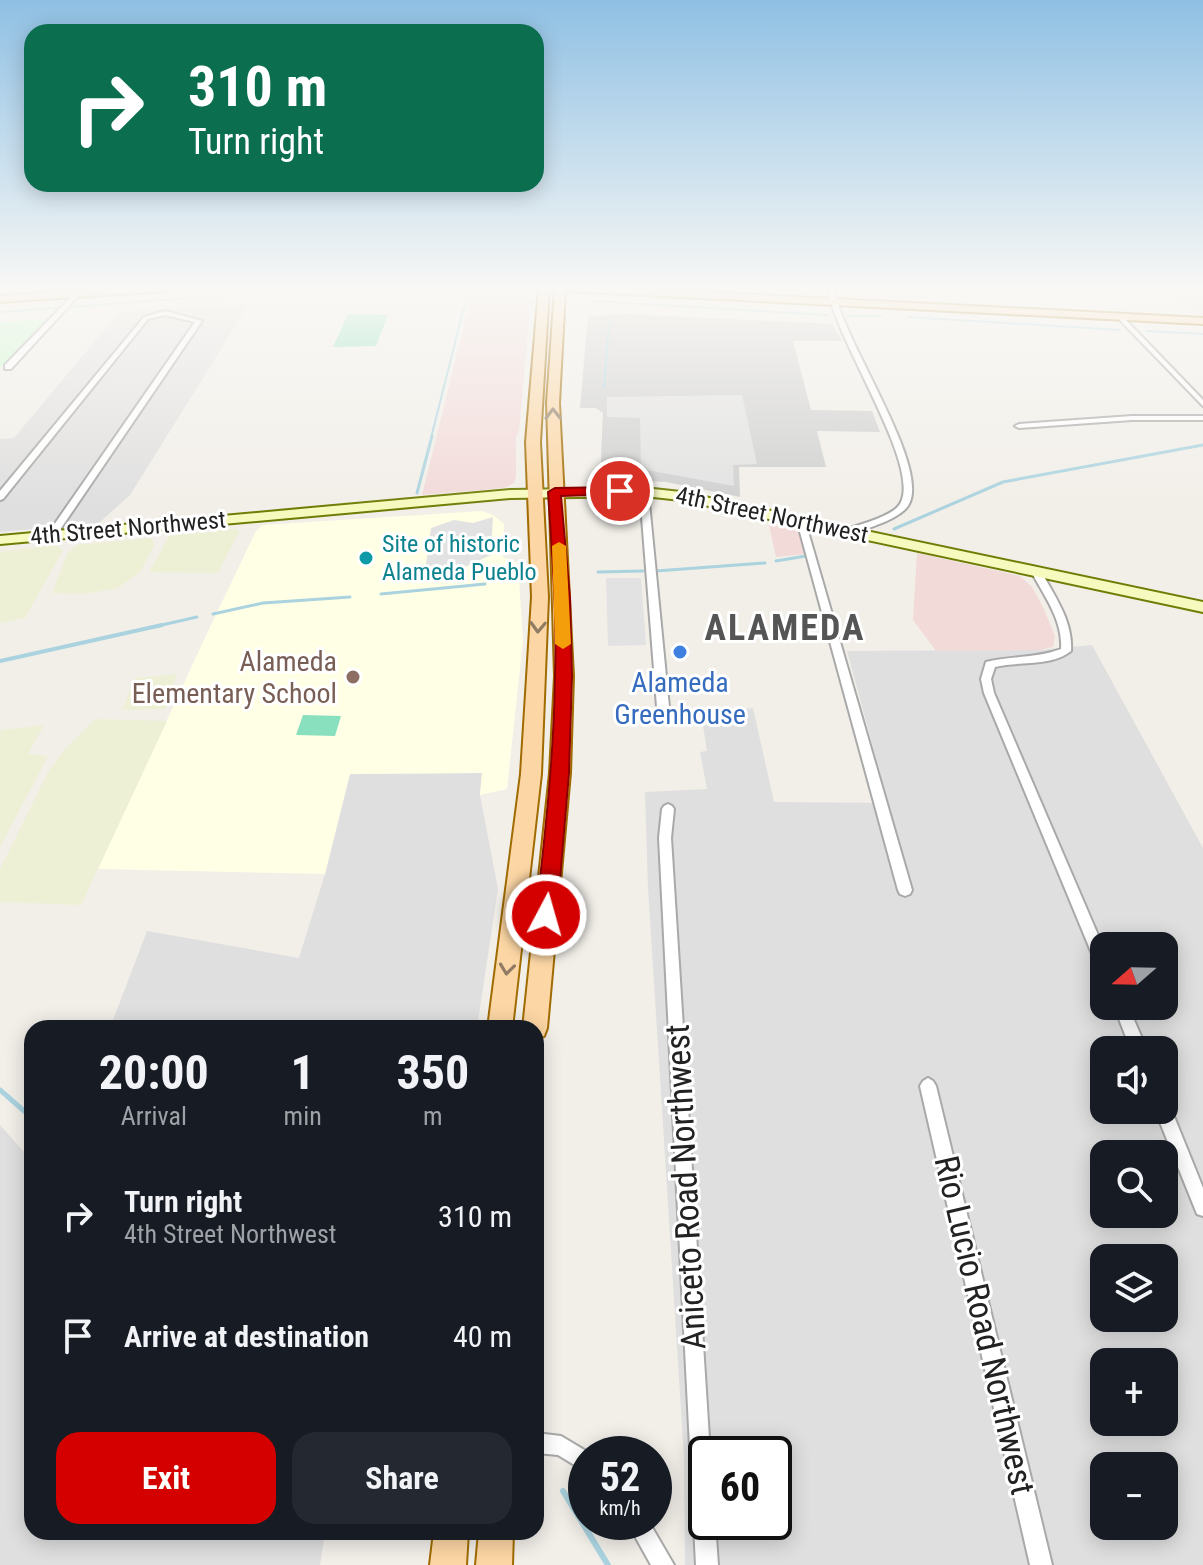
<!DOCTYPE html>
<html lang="en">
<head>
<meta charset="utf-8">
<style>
	:root { --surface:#171b24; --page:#242831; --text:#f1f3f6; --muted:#9ea1a6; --accent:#d40000 }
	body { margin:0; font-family:"Roboto Condensed",sans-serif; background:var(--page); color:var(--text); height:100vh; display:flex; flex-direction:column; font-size:30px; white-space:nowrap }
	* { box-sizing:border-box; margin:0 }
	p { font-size:26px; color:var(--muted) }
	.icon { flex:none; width:44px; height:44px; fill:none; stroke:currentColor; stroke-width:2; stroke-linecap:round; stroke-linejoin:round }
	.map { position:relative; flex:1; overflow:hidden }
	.drawer { position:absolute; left:24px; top:1020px; width:520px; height:520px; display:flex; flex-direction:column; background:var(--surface); border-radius:24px; box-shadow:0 4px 20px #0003 }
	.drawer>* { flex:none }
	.guide { position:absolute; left:24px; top:24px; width:520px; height:168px; border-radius:24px; box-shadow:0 4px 20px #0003; background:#0b6e4f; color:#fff; overflow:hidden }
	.needle { width:52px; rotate:250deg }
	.controls { position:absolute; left:1090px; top:932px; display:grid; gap:16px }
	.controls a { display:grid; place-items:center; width:88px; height:88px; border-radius:16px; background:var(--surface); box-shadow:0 4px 20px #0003; font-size:40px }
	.speed { position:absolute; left:568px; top:1436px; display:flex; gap:16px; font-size:40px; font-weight:700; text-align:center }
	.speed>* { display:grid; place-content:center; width:104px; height:104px; border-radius:50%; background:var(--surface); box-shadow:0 4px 20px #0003; line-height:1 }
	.speed small { font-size:20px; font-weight:400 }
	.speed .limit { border:4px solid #111; border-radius:12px; background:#fff; color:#111 }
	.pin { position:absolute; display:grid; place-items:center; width:68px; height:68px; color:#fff; margin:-34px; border:4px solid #fff; border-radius:50%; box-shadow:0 2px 8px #0007 }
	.me { position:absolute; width:88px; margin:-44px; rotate:6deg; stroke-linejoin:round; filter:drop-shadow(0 0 6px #0008) }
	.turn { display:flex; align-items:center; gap:28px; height:168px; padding:0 32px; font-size:36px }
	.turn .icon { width:104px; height:104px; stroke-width:2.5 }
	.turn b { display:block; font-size:56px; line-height:68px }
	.eta { display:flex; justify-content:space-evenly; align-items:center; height:136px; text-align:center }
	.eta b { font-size:48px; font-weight:700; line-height:56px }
	.button { display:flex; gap:16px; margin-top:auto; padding:16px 32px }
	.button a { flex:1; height:92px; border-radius:24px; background:var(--accent); color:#fff; font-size:32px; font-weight:700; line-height:92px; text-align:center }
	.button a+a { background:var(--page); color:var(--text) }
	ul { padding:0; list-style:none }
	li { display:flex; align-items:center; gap:24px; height:120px; padding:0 32px }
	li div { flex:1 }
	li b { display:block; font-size:30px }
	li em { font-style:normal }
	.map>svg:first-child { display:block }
	.residential { fill:#e0dfdf; fill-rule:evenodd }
	.commercial { fill:#f2dad9 }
	.education { fill:#ffffe5 }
	.religious { fill:#d0d0d0 }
	.farmland { fill:#eef0d5 }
	.park { fill:#c8facc }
	.pitch { fill:#88e0be }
	.parking { fill:#e2e2e2 }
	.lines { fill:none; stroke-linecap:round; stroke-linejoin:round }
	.stream-far4 { stroke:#aad3df; stroke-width:2 }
	.stream-far3 { stroke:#aad3df; stroke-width:3 }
	.stream-far2 { stroke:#aad3df; stroke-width:4 }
	.stream-far1 { stroke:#aad3df; stroke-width:5 }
	.stream { stroke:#aad3df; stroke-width:6 }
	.minor-casing { stroke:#a9a9a9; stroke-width:4 }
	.secondary-casing { stroke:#707d05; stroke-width:4 }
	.primary-casing { stroke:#a06b00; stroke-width:4 }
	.minor { fill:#fff; fill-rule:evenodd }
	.secondary { fill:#f7fabf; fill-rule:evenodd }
	.primary { fill:#fcd6a4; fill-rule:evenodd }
	.oneway { stroke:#8f7c63 }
	.route { fill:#d40000; stroke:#8a0000; stroke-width:2 }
	.slow { fill:#f59e0b }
	.culture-dot { fill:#0f9aa8; stroke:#fff; stroke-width:3 }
	.shop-dot { fill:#3f7fe0; stroke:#fff; stroke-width:3 }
	.education-dot { fill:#8d6e63; stroke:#fff; stroke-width:3 }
	.labels { text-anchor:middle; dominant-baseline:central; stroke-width:6; stroke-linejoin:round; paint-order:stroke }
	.far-street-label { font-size:24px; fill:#222; stroke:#fff }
	.far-culture-label { font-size:24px; fill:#0d838f; stroke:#fff; text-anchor:start }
	.education-label { font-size:28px; fill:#785e54; stroke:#fff; text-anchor:end }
	.shop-label { font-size:28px; fill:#366cbe; stroke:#fff }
	.near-street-label { font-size:34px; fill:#222; stroke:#fff }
	.district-label { font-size:36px; font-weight:bold; letter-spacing:2px; fill:#555; stroke:#fff }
</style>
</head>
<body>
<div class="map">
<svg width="1203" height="1565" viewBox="0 0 1203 1565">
	<rect width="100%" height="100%" fill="#f2efe9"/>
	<path class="residential" d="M1167 288H1203V316H1199Z
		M249 304 130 495 99 523 0 532V439L14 438 119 312Z
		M1092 645 1203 848V1565H685L684 1457 648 888 645 792 707 789 700 752 707 751 701 713 753 708 774 802 888 803 847 651 1039 650ZM1104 946H1164V1006H1104ZM1104 1050H1164V1110H1104ZM1104 1154H1164V1214H1104ZM1104 1258H1164V1318H1104ZM1104 1362H1164V1422H1104ZM706 1454H774V1522H706ZM1104 1466H1164V1526H1104Z
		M482 773 480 795 498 889 477 1028H110L147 931 299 958 325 874 350 774Z
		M0 1125 32 1161V1532H325L320 1565H0Z"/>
	<path class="commercial" d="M471 297 531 300 519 431 516 437V477L514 483 504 488 422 495Z
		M771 523 800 529 807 554 776 557 769 525Z
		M917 553 1020 576 1032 587 1043 607 1055 636 1053 647 1039 650 936 651 913 620Z"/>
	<path class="education" d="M482 511 493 515 504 524 503 557 518 563 523 641 507 789 480 795 482 773 350 774 325 874 98 869 210 627 256 531 262 525Z"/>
	<path class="religious" d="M629 314 832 324 842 341H793L811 410 872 411 880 432 817 431 826 467H739L740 497 666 482 600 479 603 413 596 408H580L588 316Z"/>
	<path class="farmland" d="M236 529 239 532 218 573 149 572 169 536Z
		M152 538 154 546 140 572 118 588 85 594 52 593 67 554 77 545Z
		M55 545 63 550 25 618 0 623V552Z
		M177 674 165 709 122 710 135 678Z
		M95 719 167 721 81 905 0 902V869L47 774 64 750Z
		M44 725 28 754 48 756 0 847V733L2 730Z"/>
	<path class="park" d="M48 319 0 368V322Z"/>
	<path class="pitch" d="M348 314 388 315 376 346 333 347Z
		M303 715 341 716 335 736 296 735Z"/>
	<path class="parking" d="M742 395 757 464 733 465 734 486 641 469 640 418 607 417V397Z
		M493 517 491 555 465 567 448 565 425 571 431 528 454 520 473 523Z
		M606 578H641L646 645 608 646Z"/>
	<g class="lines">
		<path class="stream-far4" d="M432 292 526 297
			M265 293 365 289 419 291
			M594 301 828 315
			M71 307 255 293
			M0 312 57 308
			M847 316H881
			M908 317 1120 330
			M1147 331 1203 334
			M604 388 609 324
			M431 438 465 303"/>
		<path class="stream-far3" d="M417 493 432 436
			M894 529 1003 482 1203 445
			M776 561 806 556
			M656 571 765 563
			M598 572 643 571
			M381 594 485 584
			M213 614 263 603 350 597
			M153 627 197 617"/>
		<path class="stream-far2" d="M0 661 162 625"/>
		<path class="stream-far1" d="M0 1090 32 1118"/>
		<path class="stream" d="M563 1491 608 1565"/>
		<defs>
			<path id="minor" d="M828 288H834C841 339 930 464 909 504 902 519 865 529 850 534L845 531 847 529C861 524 895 516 901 502 920 462 834 339 828 288Z
				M75 293 80 294 11 369H5V365Z
				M165 311 202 321 55 537H49L47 535 195 322 165 315 148 319 3 499 0 500V491L144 317Z
				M1118 316H1122L1203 400V406L1118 318Z
				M1132 416H1203V420H1132L1019 428 1015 426 1019 424Z
				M644 489 648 492 669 707 663 711 657 707 640 492Z
				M801 518 805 521 912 890 910 894 905 896 900 894 898 890 797 521Z
				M1036 568 1041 571C1055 597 1073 621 1071 651 1051 667 1019 661 995 667L991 679 994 693 1104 949V972L1099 971 1097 966 984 693 981 679 986 662C1011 656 1037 658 1061 649 1063 620 1044 596 1031 571Z
				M668 804 672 806 674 809 671 838 710 1454H706V1522H715L718 1565H696L659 838 662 809 664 806Z
				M1114 1006H1128L1147 1050H1131Z
				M928 1078 933 1081 936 1086 1052 1565H1030L920 1086 923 1081Z
				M1164 1103 1169 1104 1203 1188V1216L1197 1214 1155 1110H1164Z
				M536 1433 561 1436 591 1454H586V1472L558 1455 536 1453Z
				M627 1522H649L674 1565H651Z"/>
			<path id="secondary" d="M644 488 681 492 1203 602V612L681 500 644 496 511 498 0 544V536L511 490Z"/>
			<path id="primary" d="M119 288H171L166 291 0 302V296Z
				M539 288H549L540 442 548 597 541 774 512 1028H488L521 774 532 597 526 442Z
				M555 288H624L1203 318V324L565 291 559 403 573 676 570 773 547 1028 544 1036 536 1039V1028H523L550 773 555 676 547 403Z
				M434 1532H468L466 1565H430Z
				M479 1532H513L512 1565H476Z"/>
		</defs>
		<use href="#minor" class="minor-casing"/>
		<use href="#secondary" class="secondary-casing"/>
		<use href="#primary" class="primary-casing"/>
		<use href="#minor" class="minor"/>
		<use href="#secondary" class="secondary"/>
		<use href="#primary" class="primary"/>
	</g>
	<defs><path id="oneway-chevron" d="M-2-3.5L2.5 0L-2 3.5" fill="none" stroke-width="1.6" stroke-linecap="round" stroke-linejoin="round" transform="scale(2)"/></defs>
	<g class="oneway">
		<use href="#oneway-chevron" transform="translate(553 414) rotate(-91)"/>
		<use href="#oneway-chevron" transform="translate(538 627) rotate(92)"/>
		<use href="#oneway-chevron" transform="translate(507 969) rotate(97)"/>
	</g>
	<linearGradient id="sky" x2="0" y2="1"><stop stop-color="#8fc0e4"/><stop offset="0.57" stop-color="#f9f8f5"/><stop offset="1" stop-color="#f9f8f5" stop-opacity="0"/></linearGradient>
	<rect width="1203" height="507" fill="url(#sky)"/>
	<path class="route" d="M620 487 624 489V494L561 496 570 598 572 676 569 773 557 915 554 921 546 923 539 921 536 915C545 835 554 756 555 676 557 614 552 553 548 492L555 488Z"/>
	<path class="slow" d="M559 542 566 546 571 644 563 649 555 644 552 546Z"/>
	<circle class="culture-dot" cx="366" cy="558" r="8"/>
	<circle class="shop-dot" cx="680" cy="652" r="8"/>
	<circle class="education-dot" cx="353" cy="677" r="8"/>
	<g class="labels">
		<g class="far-street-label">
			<text transform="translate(772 515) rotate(12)">4th Street Northwest</text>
			<text transform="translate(128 528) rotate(-5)">4th Street Northwest</text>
		</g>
		<g class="far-culture-label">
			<text x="382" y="544">Site of historic<tspan x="382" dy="28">Alameda Pueblo</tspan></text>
		</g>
		<g class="education-label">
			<text x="337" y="661">Alameda<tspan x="337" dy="32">Elementary School</tspan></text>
		</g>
		<g class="shop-label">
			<text x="680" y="682">Alameda<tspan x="680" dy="32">Greenhouse</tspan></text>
		</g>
		<g class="near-street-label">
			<text transform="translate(685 1187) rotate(-93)">Aniceto Road Northwest</text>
			<text transform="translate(985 1325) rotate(77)">Rio Lucio Road Northwest</text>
		</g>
		<g class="district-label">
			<text x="785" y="628">ALAMEDA</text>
		</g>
	</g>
</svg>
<div class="controls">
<a><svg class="needle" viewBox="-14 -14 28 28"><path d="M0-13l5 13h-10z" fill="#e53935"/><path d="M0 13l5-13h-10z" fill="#9ea1a6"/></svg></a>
<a><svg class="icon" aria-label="sound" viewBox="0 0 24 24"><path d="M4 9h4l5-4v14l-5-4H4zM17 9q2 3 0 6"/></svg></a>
<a><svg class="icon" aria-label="search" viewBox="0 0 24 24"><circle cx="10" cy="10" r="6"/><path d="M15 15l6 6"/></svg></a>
<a><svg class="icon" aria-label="layers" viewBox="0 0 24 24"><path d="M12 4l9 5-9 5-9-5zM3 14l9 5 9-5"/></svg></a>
<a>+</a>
<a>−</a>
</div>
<div class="speed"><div>52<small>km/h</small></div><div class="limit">60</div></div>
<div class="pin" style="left:620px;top:491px;background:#d93025"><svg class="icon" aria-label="arrive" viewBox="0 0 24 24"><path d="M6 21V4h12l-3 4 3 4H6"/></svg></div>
<svg class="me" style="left:546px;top:915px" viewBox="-20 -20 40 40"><circle r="17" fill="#d40000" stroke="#fff" stroke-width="3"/><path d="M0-11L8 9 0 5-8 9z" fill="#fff"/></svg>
<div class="guide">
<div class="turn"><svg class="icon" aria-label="right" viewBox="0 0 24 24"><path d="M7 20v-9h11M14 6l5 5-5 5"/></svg><div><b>310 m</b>Turn right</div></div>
</div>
<section class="drawer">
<div class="eta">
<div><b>20:00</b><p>Arrival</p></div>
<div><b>1</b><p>min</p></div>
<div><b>350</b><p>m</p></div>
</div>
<ul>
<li><svg class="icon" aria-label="right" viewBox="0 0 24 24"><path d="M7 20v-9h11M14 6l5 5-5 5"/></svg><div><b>Turn right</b><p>4th Street Northwest</p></div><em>310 m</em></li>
<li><svg class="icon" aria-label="arrive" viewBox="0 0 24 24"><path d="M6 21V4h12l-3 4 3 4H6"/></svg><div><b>Arrive at destination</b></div><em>40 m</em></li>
</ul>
<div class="button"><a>Exit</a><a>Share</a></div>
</section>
</div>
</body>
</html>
